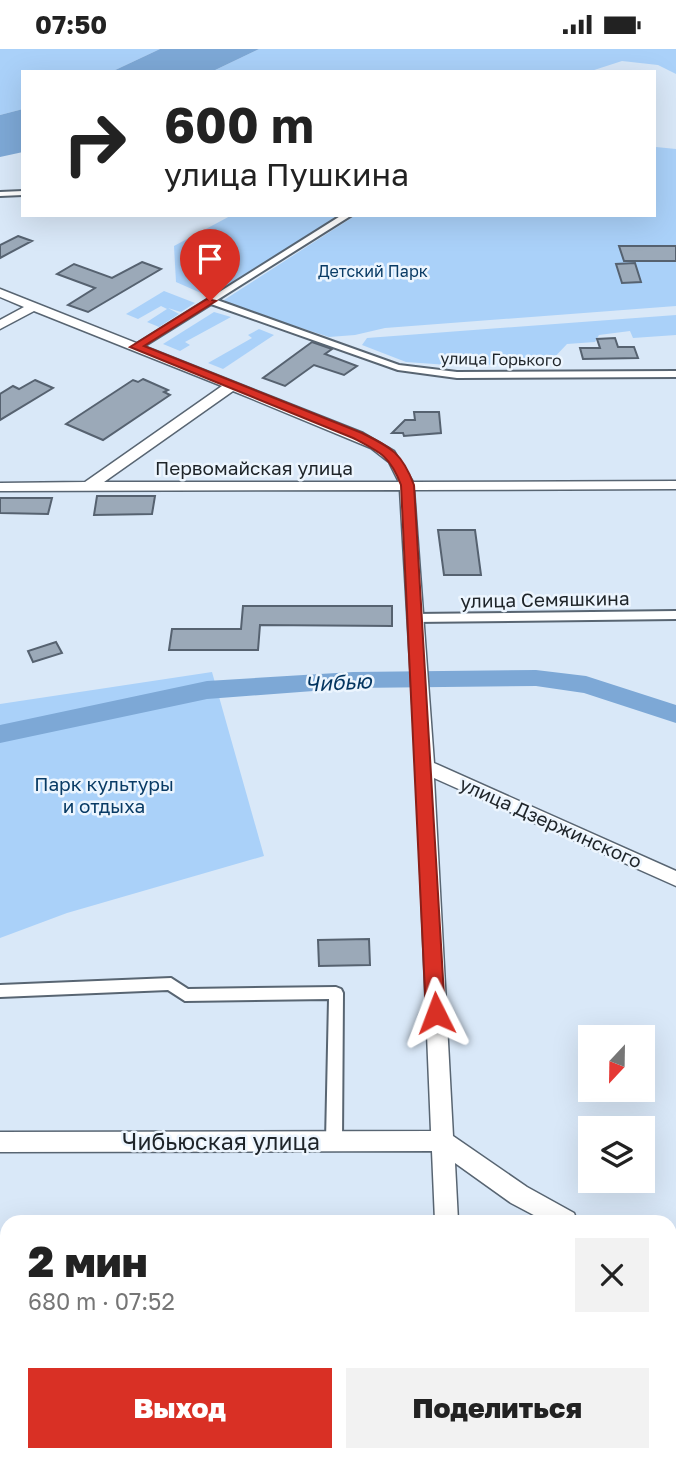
<!DOCTYPE html>
<html lang="ru">
<head>
<meta charset="utf-8">
<style>
	:root { --surface:#fff; --page:#f2f2f2; --text:#222; --muted:#767676; --accent:#d93025 }
	body { margin:0; font-family:"Golos Text",sans-serif; background:var(--page); color:var(--text); height:100vh; display:flex; flex-direction:column; font-size:26px; white-space:nowrap }
	* { box-sizing:border-box; margin:0 }
	p { font-size:23px; color:var(--muted) }
	.icon { flex:none; width:38px; height:38px; fill:none; stroke:currentColor; stroke-width:2; stroke-linecap:round; stroke-linejoin:round }
	.map { position:relative; flex:1; overflow:hidden }
	.side { position:absolute; left:0px; top:1166px; width:677px; height:247px; display:flex; flex-direction:column; background:var(--surface); border-radius:21px 21px 0 0; box-shadow:0 7px 28px #0002 }
	.side>* { flex:none }
	.hud { position:absolute; left:21px; top:21px; width:635px; height:147px; border-radius:0px; box-shadow:0 7px 28px #0002; background:#fff; color:var(--text); overflow:hidden }
	.needle { width:46px; rotate:202deg }
	.fabs { position:absolute; left:578px; top:976px; display:grid; gap:14px }
	.fabs a { display:grid; place-items:center; width:77px; height:77px; border-radius:0px; background:var(--surface); box-shadow:0 7px 28px #0002; font-size:35px }
	.pin { position:absolute; display:grid; place-items:center; width:60px; height:60px; color:#fff; margin:-72px -30px; border-radius:50% 50% 50% 0; rotate:-45deg; box-shadow:0 0 7px #0007 }
	.pin .icon { rotate:45deg }
	.me { position:absolute; width:77px; margin:-38px; rotate:357deg; stroke-linejoin:round; filter:drop-shadow(0 0 5px #0008) }
	.turn { display:flex; align-items:center; gap:24px; height:147px; padding:0 28px; font-size:32px }
	.turn .icon { width:91px; height:91px; stroke-width:2.5 }
	.turn b { display:block; font-size:49px; line-height:60px }
	.round { display:grid; place-items:center; flex:none; width:74px; height:74px; border-radius:0px; background:var(--page) }
	.summary { display:flex; align-items:center; justify-content:space-between; height:119px; padding:0 28px }
	h1 { font-size:42px; font-weight:800; line-height:52px }
	.primary-button { display:flex; gap:14px; margin-top:auto; padding:14px 28px }
	.primary-button a { flex:1; height:80px; border-radius:0px; background:var(--accent); color:#fff; font-size:28px; font-weight:800; line-height:80px; text-align:center }
	.primary-button a+a { background:var(--page); color:var(--text) }
	.status { display:flex; justify-content:space-between; align-items:center; height:49px; padding:0 35px; background:var(--surface); direction:ltr }
	.status svg { height:19px; fill:currentColor }
	.map>svg:first-child { display:block }
	.green { fill:#aad1f9 }
	.water { fill:#7da8d6 }
	.lines { fill:none; stroke-linecap:round; stroke-linejoin:round }
	.river { fill:#7da8d6; fill-rule:evenodd }
	.building { fill:#9ba9b8; stroke:#566270; stroke-width:2 }
	.street-casing { stroke:#586572; stroke-width:4 }
	.secondary-casing { stroke:#586572; stroke-width:3 }
	.street { fill:#fff; fill-rule:evenodd }
	.secondary { fill:#fff; fill-rule:evenodd }
	.route { fill:#d93025; stroke:#8d1f18; stroke-width:2 }
	.labels { text-anchor:middle; dominant-baseline:central; stroke-width:5; stroke-linejoin:round; paint-order:stroke }
	.far-park-label { font-size:16px; fill:#093b65; stroke:#ecf5fe }
	.far-street-label { font-size:16px; fill:#1e2429; stroke:#ecf5fe }
	.street-label { font-size:19px; fill:#1e2429; stroke:#ecf5fe }
	.park-label { font-size:19px; fill:#093b65; stroke:#ecf5fe }
	.water-label { font-size:21px; font-style:italic; fill:#02345f; stroke:#ecf5fe }
	.near-street-label { font-size:23px; fill:#1e2429; stroke:#ecf5fe }
</style>
</head>
<body>
<div class="status"><b>07:50</b><svg viewBox="0 0 49 12"><path d="M0 12V9h3v3zM5 12V6h3v6zM10 12V3h3v9zM15 12V0h3v12zM26 1h20v11H26zM47 4h2v5h-2z"/></svg></div>
<div class="map">
<svg width="676" height="1412" viewBox="0 0 676 1412">
	<rect width="100%" height="100%" fill="#d9e8f8"/>
	<path class="green" d="M0 0H160L111 23H23V60L0 66Z
		M259 0H676V25L658 16 622 12 588 23H211Z
		M656 98 676 100V257L385 279 355 286 329 288 230 256 224 251 356 166H654Z
		M232 166H342L210 248 176 233 174 197Z
		M164 242 195 254 181 263 168 259 179 265 159 278 147 273 167 260 161 257 138 270 126 265Z
		M214 263 231 268 185 293 190 296 180 302 163 295Z
		M676 266V286L633 289 630 282 599 286 595 293 567 295 550 313 462 317 406 313 362 296 367 289Z
		M259 280 274 286 223 320 208 314 252 289 248 286Z
		M212 623 264 807 67 864 0 889V655Z"/>
	<path class="water" d="M160 0H259L211 23H111Z
		M23 60V103L0 108V66Z"/>
	<g class="lines">
		<path class="river" d="M536 621 586 627 676 656V674L584 644 536 637 353 639 207 650 0 694V676L207 632 353 623Z"/>
	</g>
	<path class="building" d="M18 187 32 192 0 209V196Z
		M619 197H676V212H624Z
		M142 213 161 220 88 263 68 256 95 239 57 225 74 215 112 229Z
		M635 214 641 233 622 234 616 215Z
		M615 289 618 298H634L638 309 583 310 580 299H600L597 290Z
		M312 293 332 300 325 305 357 317 344 326 314 316 285 337 263 329Z
		M143 330 168 341 164 343 170 346 103 391 66 375 133 331 138 333Z
		M35 331 53 339 0 371V345L13 337 19 340Z
		M414 363H439L441 384 404 387 403 384H392L405 371H415Z
		M97 447H155L152 465 94 466Z
		M0 449H52L48 465 0 464Z
		M438 481H475L481 526H444Z
		M243 557H392V577L260 576 258 601H169L172 580H241Z
		M56 593 62 604 33 613 28 602Z
		M369 890 370 916 319 917 318 891Z"/>
	<g class="lines">
		<defs>
			<path id="street" d="M23 142V146L0 147V143Z
				M342 166H352L217 251 399 316 457 323 676 322V328L457 329 398 321 211 255 139 300 132 298Z
				M676 562V570L414 573 408 569 414 565Z
				M171 929 188 940 336 938 341 940 343 944 342 1092 339 1097 334 1099 329 1097 326 1092 329 950 185 952 168 941 0 948V936Z"/>
			<path id="secondary" d="M0 240 363 384 394 402 413 433 676 432V440L414 441 434 714 676 822V837L434 729 453 1087 527 1138 574 1164 577 1172H545L511 1154 455 1114 458 1172H435L432 1102 0 1103V1083L431 1082 416 717 400 441 0 442V434L85 433 222 337 34 262 0 280V271L24 258 0 248ZM233 342 371 399 389 413 399 433H104Z
				M670 1218 676 1221V1246L670 1243Z
				M443 1405H469L470 1412H444Z"/>
		</defs>
		<use href="#street" class="street-casing"/>
		<use href="#secondary" class="secondary-casing"/>
		<use href="#street" class="street"/>
		<use href="#secondary" class="secondary"/>
	</g>
	<path class="route" d="M207 250 216 252 144 297 362 384C392 399 402 404 414 436L445 964 442 970H429L426 964 401 436C390 407 380 403 353 389L130 298Z"/>
	<g class="labels">
		<g class="far-park-label">
			<text x="373" y="222">Детский Парк</text>
		</g>
		<g class="far-street-label">
			<text transform="translate(501 310) rotate(1)">улица Горького</text>
		</g>
		<g class="street-label">
			<text x="254" y="418">Первомайская улица</text>
			<text transform="translate(545 550) rotate(-1)">улица Семяшкина</text>
			<text transform="translate(551 773) rotate(24)">улица Дзержинского</text>
		</g>
		<g class="park-label">
			<text x="104" y="734">Парк культуры<tspan x="104" dy="22">и отдыха</tspan></text>
		</g>
		<g class="water-label">
			<text transform="translate(338 633) rotate(-3)">Чибью</text>
		</g>
		<g class="near-street-label">
			<text x="221" y="1092">Чибьюская улица</text>
		</g>
	</g>
</svg>
<div class="fabs">
<a><svg class="needle" viewBox="-14 -14 28 28"><path d="M0-13l5 13h-10z" fill="#e53935"/><path d="M0 13l5-13h-10z" fill="#767676"/></svg></a>
<a><svg class="icon" aria-label="layers" viewBox="0 0 24 24"><path d="M12 4l9 5-9 5-9-5zM3 14l9 5 9-5"/></svg></a>
</div>
<div class="pin" style="left:210px;top:252px;background:#d93025"><svg class="icon" aria-label="arrive" viewBox="0 0 24 24"><path d="M6 21V4h12l-3 4 3 4H6"/></svg></div>
<svg class="me" style="left:436px;top:964px" viewBox="-20 -20 40 40"><path d="M0-17L14 15 0 8-14 15z" fill="#d93025" stroke="#fff" stroke-width="4"/></svg>
<div class="hud">
<div class="turn"><svg class="icon" aria-label="right" viewBox="0 0 24 24"><path d="M7 20v-9h11M14 6l5 5-5 5"/></svg><div><b>600 m</b>улица Пушкина</div></div>
</div>
<section class="side">
<div class="summary"><div><h1>2 мин</h1><p>680 m · 07:52</p></div><a class="round"><svg class="icon" aria-label="close" viewBox="0 0 24 24"><path d="M6 6l12 12M18 6L6 18"/></svg></a></div>
<div class="primary-button"><a>Выход</a><a>Поделиться</a></div>
</section>
</div>
</body>
</html>
